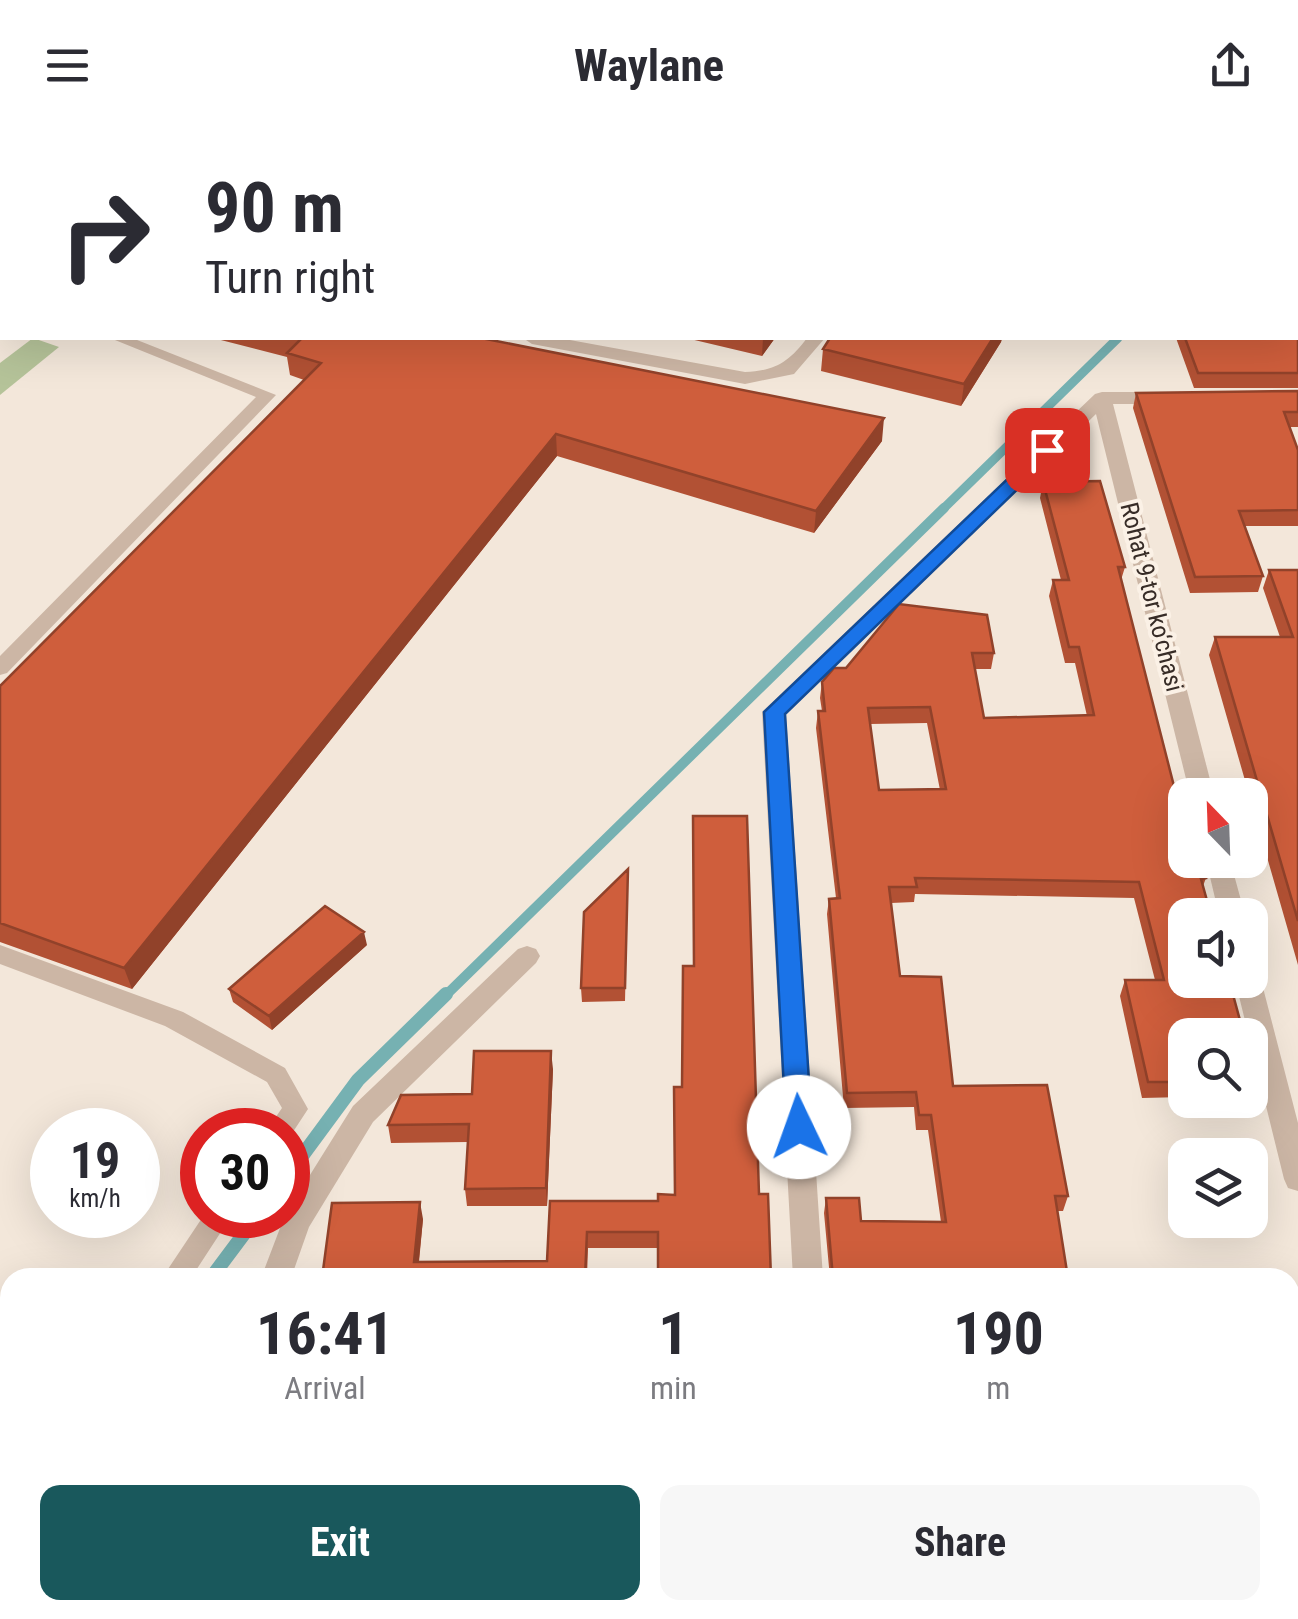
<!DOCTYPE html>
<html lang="en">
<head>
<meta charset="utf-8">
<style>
	:root { --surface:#fff; --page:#f7f7f7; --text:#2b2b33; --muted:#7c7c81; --accent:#19585c }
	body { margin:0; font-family:"Roboto Condensed",sans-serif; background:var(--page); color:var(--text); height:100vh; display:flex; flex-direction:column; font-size:38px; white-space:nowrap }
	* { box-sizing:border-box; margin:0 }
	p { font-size:32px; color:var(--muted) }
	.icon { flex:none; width:55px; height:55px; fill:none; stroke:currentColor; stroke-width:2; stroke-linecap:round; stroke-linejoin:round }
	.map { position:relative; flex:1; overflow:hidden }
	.drawer { position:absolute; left:0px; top:1138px; width:1300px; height:352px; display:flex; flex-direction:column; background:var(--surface); border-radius:30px 30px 0 0; box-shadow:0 10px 40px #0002 }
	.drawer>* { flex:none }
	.banner { position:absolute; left:0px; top:0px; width:1300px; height:210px; box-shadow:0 10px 40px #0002; background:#fff; color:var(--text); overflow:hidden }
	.needle { width:65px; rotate:337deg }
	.controls { position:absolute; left:1168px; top:648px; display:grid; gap:20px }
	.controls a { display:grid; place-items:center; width:100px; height:100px; border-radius:20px; background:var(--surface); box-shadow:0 10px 40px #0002; font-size:50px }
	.speed { position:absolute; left:30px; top:978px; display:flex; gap:20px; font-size:50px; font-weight:700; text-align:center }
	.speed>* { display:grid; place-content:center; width:130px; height:130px; border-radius:50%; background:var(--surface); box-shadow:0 10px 40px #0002; line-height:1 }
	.speed small { font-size:25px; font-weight:400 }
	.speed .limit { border:15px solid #d22; background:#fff; color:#111 }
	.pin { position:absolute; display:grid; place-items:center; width:85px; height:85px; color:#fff; margin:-42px; border-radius:20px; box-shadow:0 5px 15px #0006 }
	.me { position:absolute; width:110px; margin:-55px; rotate:357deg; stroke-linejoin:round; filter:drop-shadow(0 0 8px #0008) }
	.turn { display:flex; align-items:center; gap:35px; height:210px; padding:0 40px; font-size:45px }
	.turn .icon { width:130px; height:130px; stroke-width:2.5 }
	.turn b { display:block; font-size:70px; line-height:85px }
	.eta { display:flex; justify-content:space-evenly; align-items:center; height:170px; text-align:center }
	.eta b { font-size:60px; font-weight:700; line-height:70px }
	.action { display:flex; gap:20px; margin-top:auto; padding:20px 40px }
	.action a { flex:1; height:115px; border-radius:20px; background:var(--accent); color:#fff; font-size:40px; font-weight:700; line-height:115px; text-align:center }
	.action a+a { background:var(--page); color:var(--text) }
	header { display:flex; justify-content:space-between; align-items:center; height:130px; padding:0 40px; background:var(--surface); font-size:45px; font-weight:700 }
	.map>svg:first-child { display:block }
	.green { fill:#b5c399 }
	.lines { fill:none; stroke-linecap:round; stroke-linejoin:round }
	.stream-far2 { stroke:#76b1b2; stroke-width:9 }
	.stream-far1 { stroke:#76b1b2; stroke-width:10 }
	.stream { stroke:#76b1b2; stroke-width:14 }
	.lane { fill:#ccb6a5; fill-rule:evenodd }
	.street { fill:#ccb6a5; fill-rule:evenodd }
	.secondary { fill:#a08576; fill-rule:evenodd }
	.wall { fill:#b25134; fill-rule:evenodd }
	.shaded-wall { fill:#91422a }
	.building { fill:#cf5e3c; stroke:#91422a; stroke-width:2.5; fill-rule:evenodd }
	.route { fill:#1a73e8; stroke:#114b97; stroke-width:2.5 }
	.labels { text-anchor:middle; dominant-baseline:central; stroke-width:8; stroke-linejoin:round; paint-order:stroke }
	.street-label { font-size:25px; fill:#372c27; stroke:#fbf1e6 }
</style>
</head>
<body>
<header><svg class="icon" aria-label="menu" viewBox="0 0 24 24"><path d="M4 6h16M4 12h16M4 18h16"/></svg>Waylane<svg class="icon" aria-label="share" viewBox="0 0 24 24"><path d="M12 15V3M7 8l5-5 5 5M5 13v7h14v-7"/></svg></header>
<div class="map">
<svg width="1298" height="1489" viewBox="0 0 1298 1489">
	<rect width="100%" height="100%" fill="#f3e7da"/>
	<path class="green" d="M33 208 59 217 0 265V233Z"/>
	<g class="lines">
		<path class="stream-far2" d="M942 380 1118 208"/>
		<path class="stream-far1" d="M444 867 944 378"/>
		<path class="stream" d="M288 1045 358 950 446 864
			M211 1148 258 1085
			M0 1437 10 1423"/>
		<path class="lane" d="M110 208H132L276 265 7 543 0 545V526L256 267Z
			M0 815 183 882 285 938 308 979 289 1008 288 1000H267L282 978 267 952 165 896 0 834Z
			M204 1085H232L191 1148H162Z
			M10 1363V1401L0 1406V1367Z"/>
		<path class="street" d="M523 208H559L745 242C775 241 789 232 807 208H825L794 244 745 254 532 214Z
			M1102 262H1168L1178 268 1168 274H1113L1214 665H1190L1096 284 786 584 823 1148H793L762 582 1095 264Z
			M1206 730H1230L1245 785H1219Z
			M527 816 536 819 540 826 536 833 373 992 309 1097 291 1148H261L285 1085 353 976 518 819Z
			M1250 840 1257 843 1261 850 1298 993V1061L1288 1058 1284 1049 1235 850H1250Z
			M1290 1317H1298V1349H1290Z
			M177 1480H211L209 1489H175Z
			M811 1480H845V1489H811Z"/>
		<path class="secondary" d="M2 187V200L0 201V188Z"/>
	</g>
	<path class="wall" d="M1298 10V258H1194L1176 208H1298Z
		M213 208H481L882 311 814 403 557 326 132 859 0 812V556L304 250 290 245 287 227Z
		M686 208H775L762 226Z
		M830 208H1002L1001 212 961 276 821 241 823 219Z
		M1298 261V297H1290L1298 320V396H1244L1263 446 1258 462 1190 463 1133 278 1136 263Z
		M1043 352 1125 437 1121 450 1176 664 1206 748 1203 756 1185 905V967L1142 968 1120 866 1125 850H1155L1134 768 915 764 914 772 891 773 900 846 953 956 1068 1066 1063 1081H1057L1068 1148H830L824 1083 826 1068 861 1091 941 1092 928 1000H916L914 977 844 978 827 784 829 769 836 768 816 598 818 581H822L820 568 822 552 846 538 899 474 994 523 991 539H975L984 588 1087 586 1075 533H1065L1049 466 1053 450H1061L1040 368ZM927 593 940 660H879L870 594Z
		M1269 440H1298V835L1209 525 1215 507H1280L1263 458Z
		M628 739 625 871 582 872 581 858Z
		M367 815 272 900 233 872 229 859Z
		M1250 926 1257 952 1250 967Z
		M553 939 547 1076H467L465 1059 468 1012 391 1013 388 995 472 964Z
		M759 1064 658 1118H588L587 1148H322L423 1089 419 1132 547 1131 550 1071H658Z
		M881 1480H994L995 1489H881Z
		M1170 1480H1242L1243 1489H1171Z"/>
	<path class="shaded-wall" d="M763 208H775L762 226Z
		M993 208H1002L1001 212 961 276 964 254Z
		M884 288 882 311 814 403 816 381Z
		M556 304 557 326 132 859 124 838Z
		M364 802 367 815 272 900 269 886Z
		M551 921 553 939 547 1076 546 1058Z
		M420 1072 423 1089 417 1148 414 1132Z
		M386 1480H392L391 1489H385Z"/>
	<path class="building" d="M315 0H1103L1101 2H312Z
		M1298 10V243H1198L1185 208H1298Z
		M295 208H481L884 288 816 381 556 304 124 838 0 793V556L321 233 287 223 301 209Z
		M830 208H993L964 254 823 219Z
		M1298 261V282H1284L1298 320V380L1239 381 1263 446 1195 447 1136 263Z
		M1100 351 1125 437H1118L1176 664H1180L1185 680V730H1200L1206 748 1201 749 1211 785H1185V850H1229L1244 905H1185V952H1148L1125 850H1164L1139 752 915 748 917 757H889L900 846 941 847 953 956 1047 955 1068 1066H1055L1068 1148H833L826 1068H859L861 1091 946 1092 931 985H919L916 962 847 963 829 769 840 768 818 581H825L822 552 834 538H846L899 474 987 485 994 523H972L984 588 1094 585 1079 517H1069L1053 450H1069L1043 352ZM930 577 946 659 879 660 868 578Z
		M1269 440H1298V791L1215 507H1293Z
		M693 686H747L759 1064H768L771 1148H658V1102H587L585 1148H322L332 1073 420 1072 414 1132 547 1131 550 1071H658V1064L675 1065 674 957H682L683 836H694Z
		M628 739 625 858H581L584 782Z
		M325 776 364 802 269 886 229 859Z
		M474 921H551L546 1058 465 1059 469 994 388 995 401 965 472 964Z
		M1250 926 1257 952H1250Z
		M277 1480H386L385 1489H276Z
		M531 1480H564L563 1489H531Z
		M669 1480H787L788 1489H669Z
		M886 1480H994L995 1489H886Z
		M1180 1480H1242L1243 1489H1180Z"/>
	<path class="route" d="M1047 315 1056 320 1054 324 785 584 812 997 808 1004 799 1008 790 1004 786 997 764 582 1041 317Z"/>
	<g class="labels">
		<g class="street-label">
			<text transform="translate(1152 467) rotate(76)">Rohat 9-tor ko‘chasi</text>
		</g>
	</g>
</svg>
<div class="controls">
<a><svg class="needle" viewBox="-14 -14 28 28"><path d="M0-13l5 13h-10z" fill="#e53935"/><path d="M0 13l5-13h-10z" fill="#7c7c81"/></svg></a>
<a><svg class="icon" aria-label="sound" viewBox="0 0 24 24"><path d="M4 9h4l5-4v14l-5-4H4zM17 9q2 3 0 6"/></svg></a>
<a><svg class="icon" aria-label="search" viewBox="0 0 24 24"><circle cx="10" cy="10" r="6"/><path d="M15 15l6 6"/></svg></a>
<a><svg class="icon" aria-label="layers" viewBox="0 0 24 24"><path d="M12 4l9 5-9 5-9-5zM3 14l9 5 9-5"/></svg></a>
</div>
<div class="speed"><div>19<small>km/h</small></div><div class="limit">30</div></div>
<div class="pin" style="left:1047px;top:320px;background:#d93025"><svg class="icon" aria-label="arrive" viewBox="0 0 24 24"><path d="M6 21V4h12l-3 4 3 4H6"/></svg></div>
<svg class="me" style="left:799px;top:997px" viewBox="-20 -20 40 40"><circle r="19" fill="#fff"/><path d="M0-13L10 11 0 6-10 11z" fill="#1a73e8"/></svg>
<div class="banner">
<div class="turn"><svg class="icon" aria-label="right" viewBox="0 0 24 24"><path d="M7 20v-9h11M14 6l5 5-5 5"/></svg><div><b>90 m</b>Turn right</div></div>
</div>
<section class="drawer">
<div class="eta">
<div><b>16:41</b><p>Arrival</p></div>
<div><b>1</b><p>min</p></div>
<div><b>190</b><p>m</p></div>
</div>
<div class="action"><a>Exit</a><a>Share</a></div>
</section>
</div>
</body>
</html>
